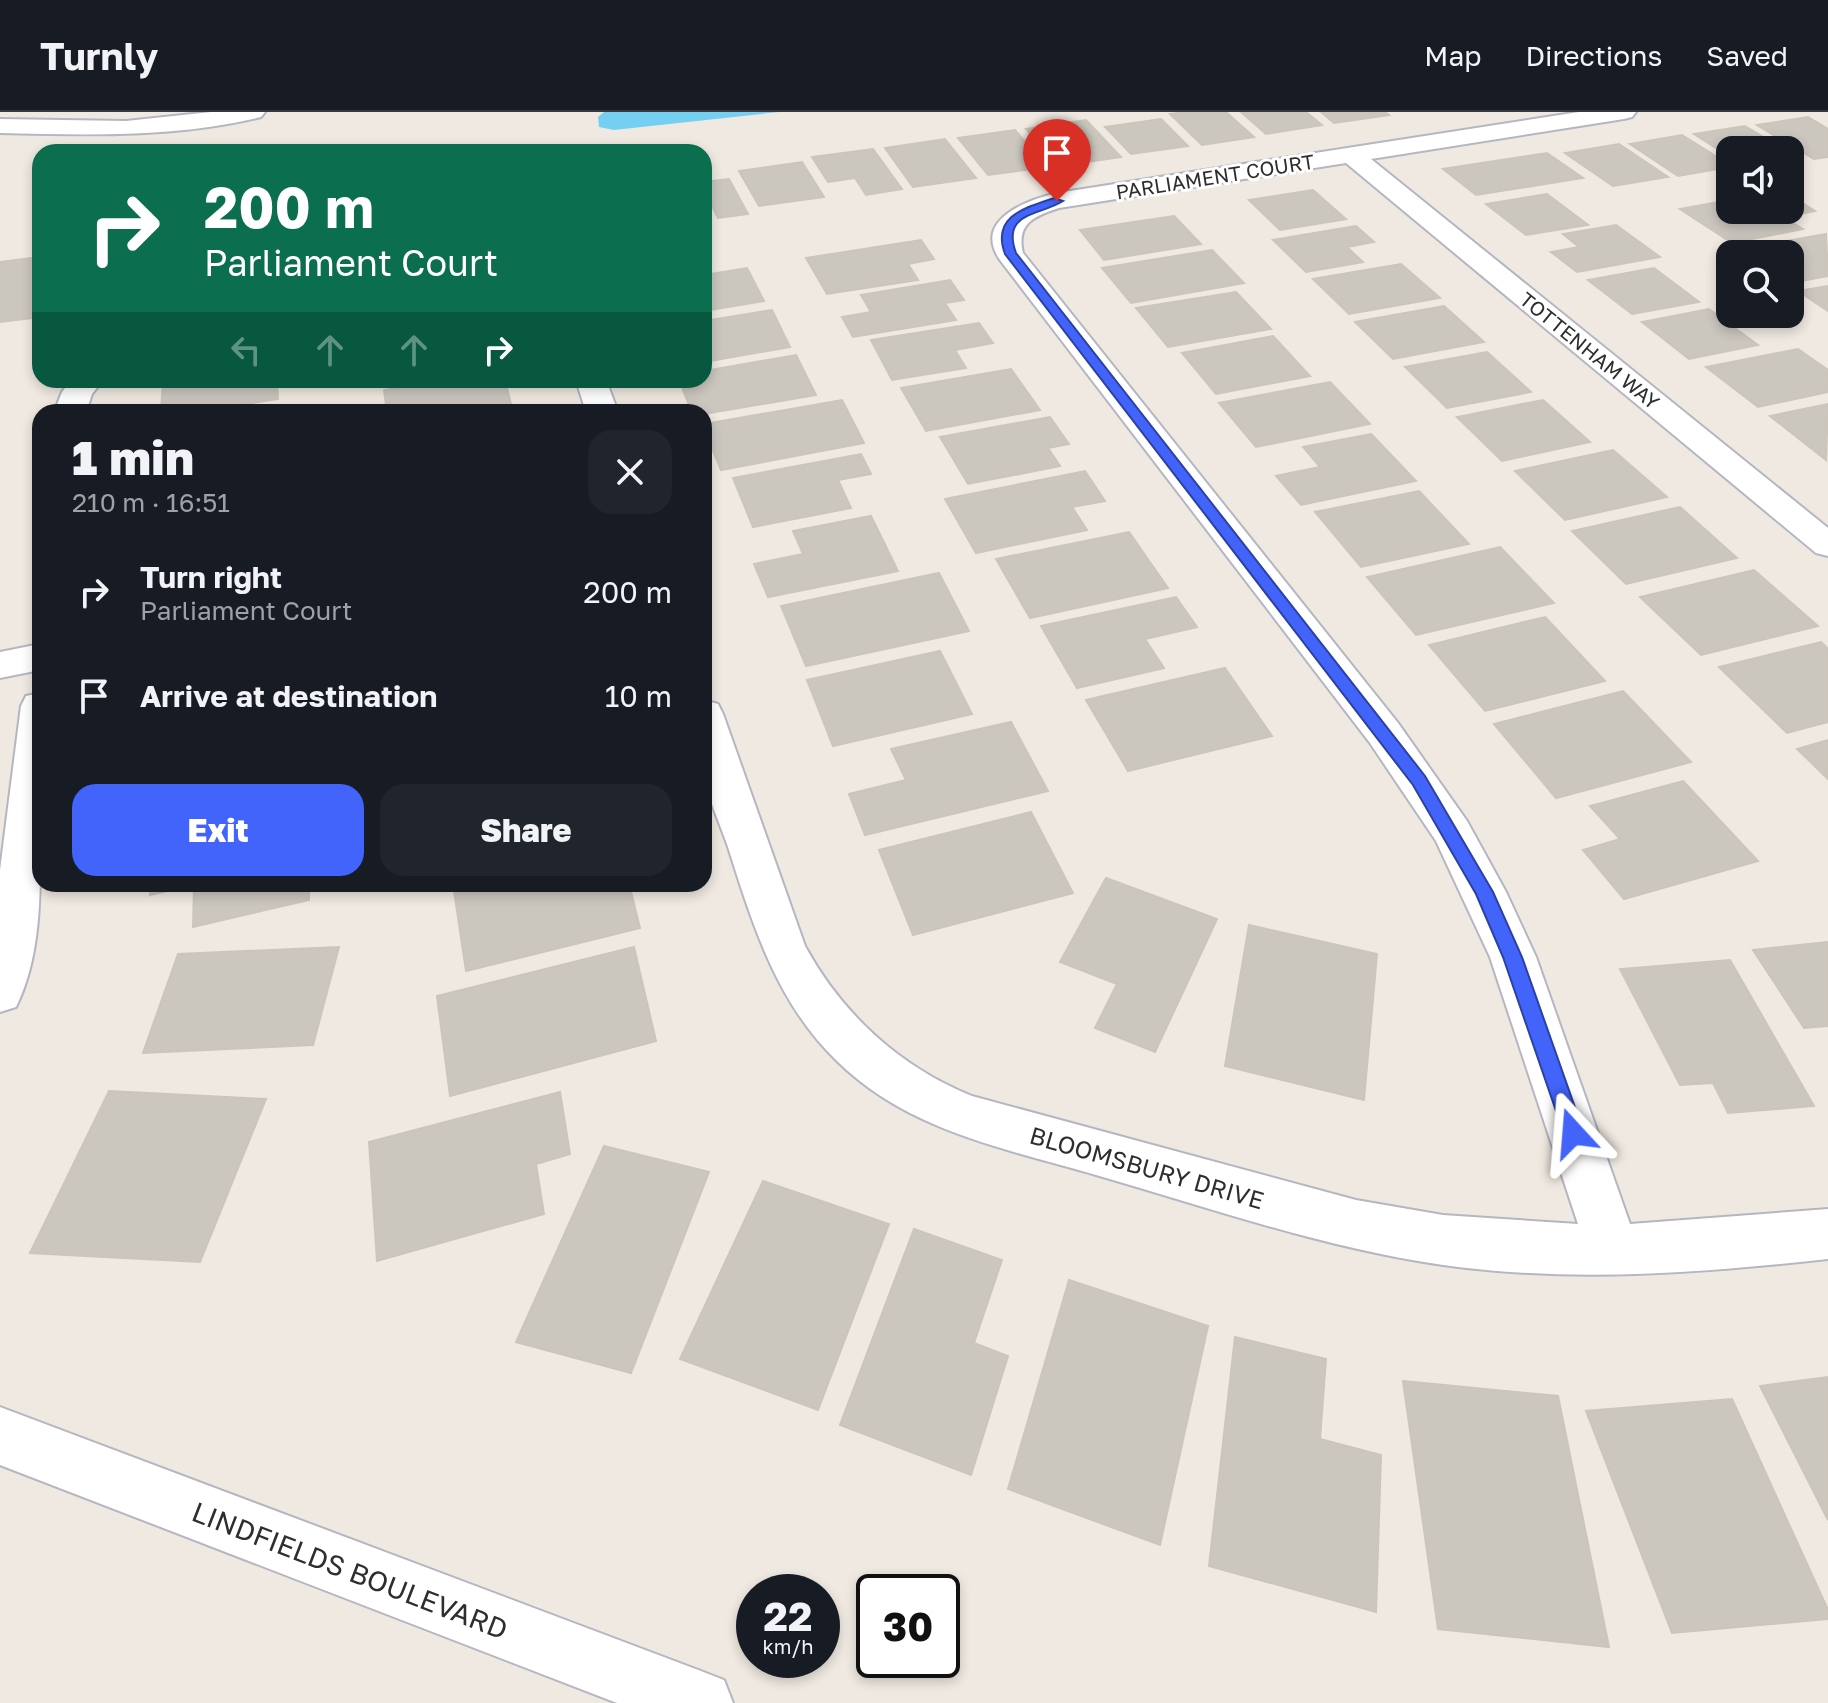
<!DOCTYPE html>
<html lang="en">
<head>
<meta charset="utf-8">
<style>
	:root { --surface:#171b24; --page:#20242c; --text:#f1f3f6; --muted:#9ea1a6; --line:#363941; --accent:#4264fb }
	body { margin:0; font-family:"Golos Text",sans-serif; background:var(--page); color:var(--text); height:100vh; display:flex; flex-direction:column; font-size:30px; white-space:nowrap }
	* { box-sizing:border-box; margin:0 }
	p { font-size:26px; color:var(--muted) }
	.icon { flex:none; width:44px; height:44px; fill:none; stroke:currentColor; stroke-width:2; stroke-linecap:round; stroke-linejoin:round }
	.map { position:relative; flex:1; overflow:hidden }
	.side { position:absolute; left:32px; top:292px; width:680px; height:488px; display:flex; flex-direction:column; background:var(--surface); border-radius:24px; box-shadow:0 4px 12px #0003 }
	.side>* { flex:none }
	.banner { position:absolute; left:32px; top:32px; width:680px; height:244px; border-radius:24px; box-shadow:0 4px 12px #0003; background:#0b6e4f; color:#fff; overflow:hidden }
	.fabs { position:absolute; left:1716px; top:24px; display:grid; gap:16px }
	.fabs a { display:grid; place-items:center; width:88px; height:88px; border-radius:16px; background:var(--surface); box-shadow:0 4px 12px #0003; font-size:40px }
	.speed { position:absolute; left:736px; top:1462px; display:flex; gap:16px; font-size:40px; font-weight:700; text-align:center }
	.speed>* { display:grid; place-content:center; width:104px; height:104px; border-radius:50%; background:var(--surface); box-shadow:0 4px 12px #0003; line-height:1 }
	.speed small { font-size:20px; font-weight:400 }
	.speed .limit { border:4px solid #111; border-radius:12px; background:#fff; color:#111 }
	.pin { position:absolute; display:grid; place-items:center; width:68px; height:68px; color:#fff; margin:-82px -34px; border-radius:50% 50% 50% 0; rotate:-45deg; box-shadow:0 0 8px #0007 }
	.pin .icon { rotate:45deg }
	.me { position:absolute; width:88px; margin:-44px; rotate:341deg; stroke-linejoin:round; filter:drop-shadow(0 0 6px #0008) }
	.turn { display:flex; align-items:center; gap:28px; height:168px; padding:0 40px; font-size:36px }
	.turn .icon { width:104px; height:104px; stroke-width:2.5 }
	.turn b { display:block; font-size:56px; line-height:68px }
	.lanes { display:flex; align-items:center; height:76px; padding:0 40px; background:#0003; justify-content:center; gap:40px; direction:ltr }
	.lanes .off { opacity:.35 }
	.round { display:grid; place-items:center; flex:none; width:84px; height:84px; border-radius:24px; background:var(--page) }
	.head { display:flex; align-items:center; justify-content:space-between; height:136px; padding:0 40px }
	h1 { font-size:48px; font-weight:800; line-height:60px }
	.cta { display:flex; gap:16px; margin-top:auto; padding:16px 40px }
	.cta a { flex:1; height:92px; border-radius:24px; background:var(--accent); color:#fff; font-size:32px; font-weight:800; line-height:92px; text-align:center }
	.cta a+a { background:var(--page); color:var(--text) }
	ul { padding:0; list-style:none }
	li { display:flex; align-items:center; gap:24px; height:104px; padding:0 40px }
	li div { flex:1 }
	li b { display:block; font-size:30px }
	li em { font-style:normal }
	header { display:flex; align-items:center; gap:48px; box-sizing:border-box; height:112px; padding:0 40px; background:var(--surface); border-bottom:2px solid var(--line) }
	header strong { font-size:38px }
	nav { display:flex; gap:44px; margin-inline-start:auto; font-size:28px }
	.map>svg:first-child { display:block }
	.water { fill:#75cff0 }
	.building { fill:#cbc7bf; stroke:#cbc5ba; stroke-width:2 }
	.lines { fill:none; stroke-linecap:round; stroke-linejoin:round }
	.street-casing { stroke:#b4b7c1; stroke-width:4 }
	.secondary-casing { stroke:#b4b7c1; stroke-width:4 }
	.street { fill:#fff; fill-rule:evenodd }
	.secondary { fill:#fff; fill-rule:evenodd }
	.route { fill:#4264fb; stroke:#2b41a3; stroke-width:2 }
	.labels { text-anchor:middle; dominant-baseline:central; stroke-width:6; stroke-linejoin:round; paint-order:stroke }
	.far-street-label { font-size:20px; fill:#2e2e2e; stroke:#fff }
	.street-label { font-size:24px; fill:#2e2e2e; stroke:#fff }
	.near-street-label { font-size:28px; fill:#2e2e2e; stroke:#fff }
</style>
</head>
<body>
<header>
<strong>Turnly</strong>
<nav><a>Map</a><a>Directions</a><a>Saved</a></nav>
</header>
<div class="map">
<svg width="1828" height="1591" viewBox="0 0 1828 1591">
	<rect width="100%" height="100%" fill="#efe9e1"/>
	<path class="water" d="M604 0H779L614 18 599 15 598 5Z"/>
	<path class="building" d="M1186 0H1226L1254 25 1202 33 1170 2Z
		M1241 0H1306L1322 13 1266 22Z
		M1321 0H1385L1389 3 1334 11Z
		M1808 5 1828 17V45L1814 47 1757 13Z
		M1161 7 1188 34 1131 42 1105 15Z
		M1086 8 1121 45 1087 50 1074 36 1046 40 1026 17Z
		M1745 14 1785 38H1730V45L1694 22Z
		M1015 18 1047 55 988 63 958 26Z
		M1682 23 1730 53V55L1678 64 1630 32Z
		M945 27 976 66 913 75 885 36Z
		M1619 32 1668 65 1613 74 1565 41Z
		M873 37 902 77 866 83 855 66 828 70 812 45Z
		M1547 41 1583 66 1476 83 1443 57Z
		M802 50 824 85 759 94 739 59Z
		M729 67 748 102 718 106 712 94 704 95V70Z
		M1313 78 1346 107 1280 118 1249 88Z
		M1547 82 1588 113 1526 123 1486 92Z
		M1790 83 1815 99 1783 105 1803 117 1732 131 1680 97 1730 88V98H1790Z
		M1174 104 1201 132 1104 148 1080 118Z
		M1616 113 1660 145 1577 160 1551 140 1579 135 1563 122Z
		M1356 114 1374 130 1347 135 1363 150 1306 160 1273 128Z
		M1826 122 1828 164 1796 170 1790 166V142H1754L1746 136Z
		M921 128 934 147 908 152 918 168 827 182 806 146Z
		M1212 138 1244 171 1131 191 1102 156Z
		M40 145V205L0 210V150Z
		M1401 152 1440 186 1349 202 1313 167Z
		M747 156 764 189 704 199V163Z
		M1654 156 1699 190 1632 202 1588 168Z
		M950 168 964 188 945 191 956 208 853 225 842 205 871 200 861 183Z
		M1828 174V199L1798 179Z
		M1236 180 1271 217 1168 235 1136 196Z
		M1444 194 1484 230 1393 247 1355 210Z
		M1709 197 1758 233 1689 247 1642 210Z
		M772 198 790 235 704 250V209Z
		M979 211 993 231 955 238 966 256 892 268 871 228Z
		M1273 224 1310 264 1216 282 1182 241Z
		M1798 237 1828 258V280L1758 295 1706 255Z
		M1487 240 1531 280 1447 296 1405 255Z
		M796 243 816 283 704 302 692 300 679 268H704V259Z
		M1011 257 1040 298 926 319 901 276Z
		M163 268H277L278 287 196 300H161Z
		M445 268H505L513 300H387L384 278Z
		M1330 270 1370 312 1256 335 1219 291Z
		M842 288 864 331 721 358 704 317V312Z
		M1543 288 1590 330 1502 349 1457 305Z
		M1828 292 1826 348 1770 304Z
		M1050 305 1069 332 1048 336 1060 354 968 372 940 325Z
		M1371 322 1416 369 1301 393 1276 364 1320 355 1303 335Z
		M1613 338 1667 385 1565 408 1515 359Z
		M861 342 871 362 838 368 851 396 753 415 733 366Z
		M1085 359 1105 389 1072 395 1087 418 976 441 945 387Z
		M1419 379 1469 432 1361 455 1315 400Z
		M1680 395 1737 446 1626 472 1572 419Z
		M871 404 898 459 768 485 754 452 803 442 793 419Z
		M1129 420 1168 476 1030 506 996 447Z
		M1500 435 1554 491 1416 523 1367 465Z
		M1754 458 1818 514 1701 543 1640 485Z
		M939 461 969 519 806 554 781 494Z
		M1176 485 1197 515 1145 527 1164 556 1077 576 1041 514Z
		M1545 505 1605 569 1485 599 1429 533Z
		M1821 530 1828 537V610L1787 621 1719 555Z
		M940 539 972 602 833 634 807 568Z
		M1225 556 1272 624 1128 659 1086 588Z
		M1623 579 1691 650 1556 686 1494 612Z
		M1011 610 1048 679 865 723 849 682 906 668 891 637Z
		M1828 628V667L1797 637Z
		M1683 669 1758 749 1624 787 1583 738 1620 727 1590 694Z
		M1031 700 1073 781 913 823 879 738Z
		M1106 766 1217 807 1155 940 1095 916 1117 872 1060 850Z
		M151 772H309V788L193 815 194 773 150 783Z
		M453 772H629L640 816 466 859Z
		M1249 813 1377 842 1364 988 1225 954Z
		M1828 830V914L1804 916 1753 838Z
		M339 835 313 933 143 941 178 842Z
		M634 835 656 929 450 984 437 884Z
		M1730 848 1814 994 1728 1001 1713 971 1680 973 1620 857Z
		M109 979 266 987 200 1150 30 1141Z
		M560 980 570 1042 536 1052 544 1102 377 1149 369 1030Z
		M604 1034 709 1060 631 1261 516 1230Z
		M763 1069 889 1112 818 1298 680 1247Z
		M914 1117 1002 1148 974 1231 1008 1244 971 1363 840 1313Z
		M1069 1168 1208 1214 1160 1433 1008 1377Z
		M1235 1225 1326 1247 1320 1327 1381 1343 1376 1500 1209 1454Z
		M1828 1265V1408L1760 1274Z
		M1403 1269 1558 1284 1609 1535 1438 1517Z
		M1732 1287 1828 1498V1507L1672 1521 1586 1299Z"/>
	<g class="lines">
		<defs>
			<path id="street" d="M211 0H265L261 5C176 26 87 23 0 21V7L126 9Z
				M1579 0H1636L1632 5 1624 7 1371 47 1828 416V444L1816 441 1346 51 1059 96C1034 104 1016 112 1023 141L1398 611 1467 709 1506 780 1536 845 1630 1112 1828 1097V1147C1700 1161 1571 1171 1443 1153 1324 1136 1211 1096 1096 1063 1004 1036 908 1019 837 949 776 890 753 813 728 735 720 711 707 685 704 660 701 637 704 612 704 588L718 592 723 602 805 834C842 902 900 955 972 984L1356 1088 1443 1103 1578 1112 1490 845 1436 729 1370 631 1000 148C972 107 1028 88 1057 81Z
				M71 268H103L92 282 86 300H54L62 280Z
				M576 268H606L618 300H586Z
				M40 532V558L0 566V540Z
				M40 581C40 626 40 670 40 715 40 772 43 841 16 895L0 900V758L21 594 26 584Z"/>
			<path id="secondary" d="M0 1295 701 1559 724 1568 733 1591H617L0 1353Z"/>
		</defs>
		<use href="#street" class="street-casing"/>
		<use href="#secondary" class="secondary-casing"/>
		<use href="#street" class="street"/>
		<use href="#secondary" class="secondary"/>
	</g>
	<path class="route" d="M1054 86 1063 89C1039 104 1001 100 1016 141L1425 664 1493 780 1522 845 1584 1021 1580 1028 1573 1030 1566 1028 1503 845 1476 782 1413 673 1005 142C991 104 1025 96 1054 86Z"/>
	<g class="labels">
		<g class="far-street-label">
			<text transform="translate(1215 64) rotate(-9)">PARLIAMENT COURT</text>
			<text transform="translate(1590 238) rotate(39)">TOTTENHAM WAY</text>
		</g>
		<g class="street-label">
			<text transform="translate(1147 1055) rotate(16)">BLOOMSBURY DRIVE</text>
		</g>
		<g class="near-street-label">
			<text transform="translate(350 1458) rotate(21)">LINDFIELDS BOULEVARD</text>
		</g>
	</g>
</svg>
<div class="fabs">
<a><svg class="icon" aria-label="sound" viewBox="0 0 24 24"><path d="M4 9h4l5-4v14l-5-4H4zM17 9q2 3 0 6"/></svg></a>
<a><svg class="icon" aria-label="search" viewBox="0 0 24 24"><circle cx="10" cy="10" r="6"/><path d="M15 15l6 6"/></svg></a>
</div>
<div class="speed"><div>22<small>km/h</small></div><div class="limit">30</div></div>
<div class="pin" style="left:1057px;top:89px;background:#d93025"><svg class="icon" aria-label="arrive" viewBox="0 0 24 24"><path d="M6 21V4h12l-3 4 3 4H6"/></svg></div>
<svg class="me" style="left:1573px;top:1021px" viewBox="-20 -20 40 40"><path d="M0-17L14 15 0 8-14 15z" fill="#4264fb" stroke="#fff" stroke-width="4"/></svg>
<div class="banner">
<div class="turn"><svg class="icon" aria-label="right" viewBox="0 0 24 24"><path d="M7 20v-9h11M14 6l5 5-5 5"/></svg><div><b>200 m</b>Parliament Court</div></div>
<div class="lanes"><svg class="icon off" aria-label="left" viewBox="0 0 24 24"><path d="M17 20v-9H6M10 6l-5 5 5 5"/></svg><svg class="icon off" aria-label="ahead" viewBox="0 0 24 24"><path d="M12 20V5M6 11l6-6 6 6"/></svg><svg class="icon off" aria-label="ahead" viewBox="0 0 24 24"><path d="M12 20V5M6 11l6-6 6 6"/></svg><svg class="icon" aria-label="right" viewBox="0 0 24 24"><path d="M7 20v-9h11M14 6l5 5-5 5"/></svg></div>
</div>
<section class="side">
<div class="head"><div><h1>1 min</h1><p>210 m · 16:51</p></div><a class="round"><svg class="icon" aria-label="close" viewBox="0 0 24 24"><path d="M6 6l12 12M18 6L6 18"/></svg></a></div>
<ul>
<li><svg class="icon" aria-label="right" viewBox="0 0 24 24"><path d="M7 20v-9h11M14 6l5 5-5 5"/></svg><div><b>Turn right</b><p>Parliament Court</p></div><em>200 m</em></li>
<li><svg class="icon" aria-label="arrive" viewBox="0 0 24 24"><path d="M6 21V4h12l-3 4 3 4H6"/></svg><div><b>Arrive at destination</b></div><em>10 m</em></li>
</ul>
<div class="cta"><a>Exit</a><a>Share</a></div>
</section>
</div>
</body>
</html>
